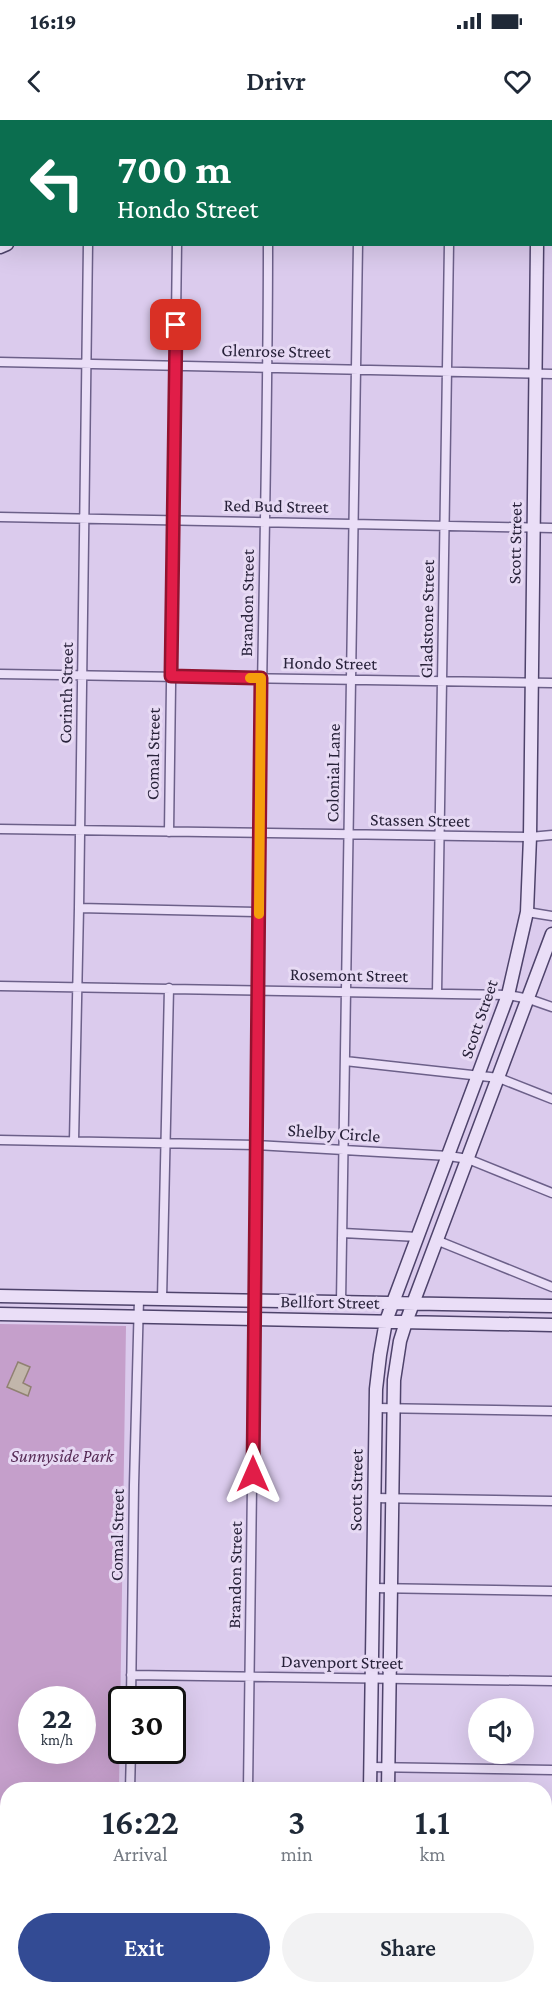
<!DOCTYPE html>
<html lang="en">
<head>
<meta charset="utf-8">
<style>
	:root { --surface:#fff; --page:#f2f2f3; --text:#1f2937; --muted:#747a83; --accent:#334b94 }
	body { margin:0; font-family:"Crimson Pro",serif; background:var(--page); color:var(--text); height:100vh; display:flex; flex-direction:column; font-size:22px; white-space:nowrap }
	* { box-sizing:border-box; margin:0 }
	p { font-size:20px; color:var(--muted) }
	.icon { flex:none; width:33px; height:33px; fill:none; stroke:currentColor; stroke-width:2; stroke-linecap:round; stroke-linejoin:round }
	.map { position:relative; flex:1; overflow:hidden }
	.side { position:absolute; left:0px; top:1662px; width:552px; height:212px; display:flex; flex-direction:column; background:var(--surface); border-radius:24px 24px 0 0; box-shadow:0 6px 24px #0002 }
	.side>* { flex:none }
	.top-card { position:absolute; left:0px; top:0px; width:552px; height:126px; box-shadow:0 6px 24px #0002; background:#0b6e4f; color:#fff; overflow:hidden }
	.tools { position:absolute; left:468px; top:1578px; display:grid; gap:12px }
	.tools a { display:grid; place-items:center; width:66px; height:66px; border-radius:50%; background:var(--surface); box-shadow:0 6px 24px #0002; font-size:30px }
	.speed { position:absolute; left:18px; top:1566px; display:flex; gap:12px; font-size:30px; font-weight:700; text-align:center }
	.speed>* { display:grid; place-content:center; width:78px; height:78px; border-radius:50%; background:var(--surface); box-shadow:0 6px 24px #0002; line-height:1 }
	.speed small { font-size:15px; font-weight:400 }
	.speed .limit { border:3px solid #111; border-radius:9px; background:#fff; color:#111 }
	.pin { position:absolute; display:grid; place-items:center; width:51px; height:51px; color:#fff; margin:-26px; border-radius:12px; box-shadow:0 3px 9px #0006 }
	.me { position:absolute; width:66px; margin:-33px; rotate:0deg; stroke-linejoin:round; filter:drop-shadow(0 0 4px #0008) }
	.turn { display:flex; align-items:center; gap:21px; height:126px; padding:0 18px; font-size:27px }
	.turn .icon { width:78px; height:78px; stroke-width:2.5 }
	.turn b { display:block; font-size:42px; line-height:51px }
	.eta { display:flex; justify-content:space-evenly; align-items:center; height:102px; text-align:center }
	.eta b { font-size:36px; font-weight:600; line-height:42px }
	.button { display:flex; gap:12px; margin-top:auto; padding:12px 18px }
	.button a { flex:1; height:69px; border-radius:36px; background:var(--accent); color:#fff; font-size:24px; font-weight:600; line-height:69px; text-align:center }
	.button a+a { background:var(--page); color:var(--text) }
	.status { display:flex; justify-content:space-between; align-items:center; height:42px; padding:0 30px; background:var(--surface); direction:ltr }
	.status svg { height:16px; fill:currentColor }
	header { display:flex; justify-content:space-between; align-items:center; height:78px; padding:0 18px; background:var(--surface); font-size:27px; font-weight:600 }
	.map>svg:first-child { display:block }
	.green { fill:#c59fcb; fill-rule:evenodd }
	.water { fill:#c2b6ab; stroke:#908172; stroke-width:1.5 }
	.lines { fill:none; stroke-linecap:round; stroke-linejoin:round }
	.minor-casing { stroke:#6c6089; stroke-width:11 }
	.secondary-casing { stroke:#4e436b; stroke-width:15 }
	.minor { stroke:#eadef7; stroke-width:8 }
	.secondary { stroke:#eadef7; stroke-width:12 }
	.rail-casing { stroke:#28223a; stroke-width:4.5 }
	.rail { stroke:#e7daf4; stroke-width:2; stroke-dasharray:7; stroke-linecap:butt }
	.route-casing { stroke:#92132f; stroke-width:15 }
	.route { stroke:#e11d48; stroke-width:10 }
	.slow { stroke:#f59e0b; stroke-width:10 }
	.labels { text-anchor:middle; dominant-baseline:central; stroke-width:6; stroke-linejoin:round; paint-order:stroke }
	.street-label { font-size:18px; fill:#28223a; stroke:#e7daf4 }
	.park-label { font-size:18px; font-style:italic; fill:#562a55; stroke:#e7daf4 }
</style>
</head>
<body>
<div class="status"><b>16:19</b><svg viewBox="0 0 49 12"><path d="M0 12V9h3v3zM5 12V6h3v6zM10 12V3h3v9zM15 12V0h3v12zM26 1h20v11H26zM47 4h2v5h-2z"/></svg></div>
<header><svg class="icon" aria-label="back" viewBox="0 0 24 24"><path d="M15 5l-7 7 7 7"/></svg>Drivr<svg class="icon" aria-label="heart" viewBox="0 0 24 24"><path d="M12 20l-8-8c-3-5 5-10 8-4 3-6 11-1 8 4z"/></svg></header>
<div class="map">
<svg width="552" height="1873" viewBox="0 0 552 1873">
	<rect width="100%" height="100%" fill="#dbcbed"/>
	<path class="green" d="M0 1204 126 1206 119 1669 8 1670V1866H117L116 1873H0ZM32 1580H82V1630H32Z"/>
	<path class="water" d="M18 1242 30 1247 23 1263 31 1267 28 1276 7 1267Z"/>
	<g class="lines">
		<defs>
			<path id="minor" d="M550 96H552
				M0 242 552 254
				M0 397 552 408
				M0 554 552 563
				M0 709 530 717 552 715
				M169 712 177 124
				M79 788 260 792
				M527 792 552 796
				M0 866 508 875 529 879 552 887
				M437 873 449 124
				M345 941 499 958 552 979
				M0 1020 256 1025 449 1036 468 1039 552 1073
				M74 1021 79 788 88 124
				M343 1113 418 1117
				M436 1120 552 1167
				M162 1179 169 868
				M341 1182 358 124
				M376 1288 552 1291
				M374 1378 552 1381
				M373 1468 552 1471
				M131 1555 552 1561
				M131 1580 134 1365 139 1179
				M370 1647 552 1650
				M130 1670 131 1630
				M248 1670C254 1349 256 1028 260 707 262 513 268 319 268 124
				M544 1740H552
				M544 1829H552
				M127 1873V1866
				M244 1873V1866"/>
			<path id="secondary" d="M355 2 360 0
				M415 2 420 0
				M538 2V0
				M0 110H2
				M0 127 7 124
				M0 1176 552 1186
				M0 1194 552 1205
				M370 1670 376 1269 380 1235 386 1201 508 875 527 792 530 717 537 124
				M388 1670 394 1260 400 1221 406 1202 552 814
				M367 1873V1866
				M385 1873V1866"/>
		</defs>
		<use href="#minor" class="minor-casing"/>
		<use href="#secondary" class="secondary-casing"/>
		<use href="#minor" class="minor"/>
		<use href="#secondary" class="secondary"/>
		<defs>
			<path id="rail" d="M269 2 274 0
				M0 84 2 83"/>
		</defs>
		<use href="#rail" class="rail-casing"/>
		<use href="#rail" class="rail"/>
	</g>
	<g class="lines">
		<defs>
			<path id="route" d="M176 205 171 556 261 558C258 823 255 1088 253 1354"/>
		</defs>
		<use href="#route" class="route-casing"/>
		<use href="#route" class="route"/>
		<path class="slow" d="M250 558H261L259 794"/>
	</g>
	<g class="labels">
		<g class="street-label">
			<text transform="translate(276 231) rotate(1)">Glenrose Street</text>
			<text transform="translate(276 386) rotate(1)">Red Bud Street</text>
			<text transform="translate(515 423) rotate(-89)">Scott Street</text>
			<text transform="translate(247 483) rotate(-89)">Brandon Street</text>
			<text transform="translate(427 499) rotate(-89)">Gladstone Street</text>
			<text transform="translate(330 543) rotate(1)">Hondo Street</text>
			<text transform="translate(66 573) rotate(-89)">Corinth Street</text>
			<text transform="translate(153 634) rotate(-89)">Comal Street</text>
			<text transform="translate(333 653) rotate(-89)">Colonial Lane</text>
			<text transform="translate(420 700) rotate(1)">Stassen Street</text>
			<text transform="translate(349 855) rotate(1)">Rosemont Street</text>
			<text transform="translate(479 899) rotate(-71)">Scott Street</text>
			<text transform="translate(334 1013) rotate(4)">Shelby Circle</text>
			<text transform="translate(330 1182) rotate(1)">Bellfort Street</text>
			<text transform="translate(356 1370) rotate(-89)">Scott Street</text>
			<text transform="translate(117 1415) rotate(-89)">Comal Street</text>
			<text transform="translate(235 1455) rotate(-89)">Brandon Street</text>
			<text transform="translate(342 1542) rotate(1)">Davenport Street</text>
		</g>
		<g class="park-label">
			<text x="62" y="1336">Sunnyside Park</text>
		</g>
	</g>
</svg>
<div class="tools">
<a><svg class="icon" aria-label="sound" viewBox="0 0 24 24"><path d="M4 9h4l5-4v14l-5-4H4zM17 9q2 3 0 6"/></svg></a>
</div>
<div class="speed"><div>22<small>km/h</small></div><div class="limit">30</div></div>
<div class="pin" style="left:176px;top:205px;background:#d93025"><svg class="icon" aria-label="arrive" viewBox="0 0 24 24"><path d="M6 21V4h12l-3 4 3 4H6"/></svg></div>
<svg class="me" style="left:253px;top:1354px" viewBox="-20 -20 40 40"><path d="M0-17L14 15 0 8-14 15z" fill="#e11d48" stroke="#fff" stroke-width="4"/></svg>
<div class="top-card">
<div class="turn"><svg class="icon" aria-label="left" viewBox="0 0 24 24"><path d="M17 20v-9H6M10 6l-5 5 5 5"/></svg><div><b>700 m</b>Hondo Street</div></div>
</div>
<section class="side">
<div class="eta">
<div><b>16:22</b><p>Arrival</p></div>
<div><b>3</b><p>min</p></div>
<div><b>1.1</b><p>km</p></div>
</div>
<div class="button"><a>Exit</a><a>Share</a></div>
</section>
</div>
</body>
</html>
